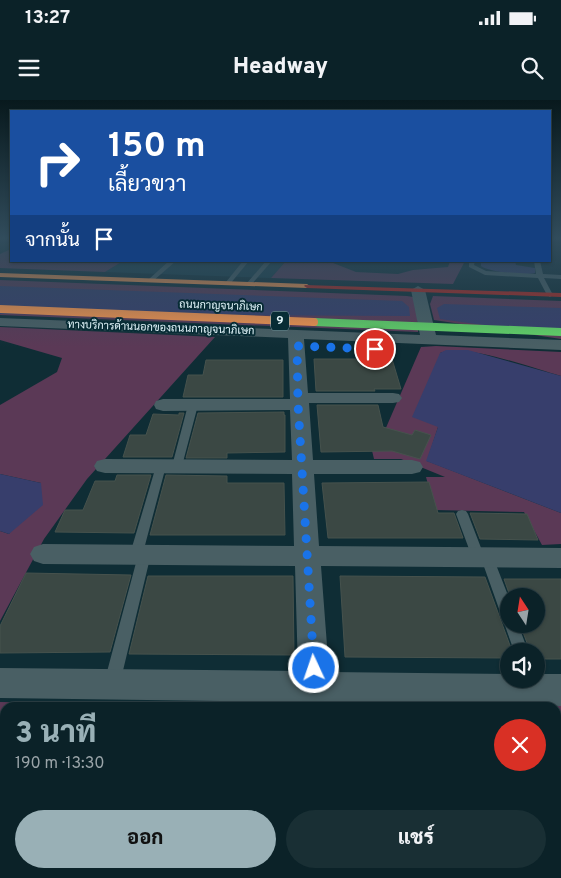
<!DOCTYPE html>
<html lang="th">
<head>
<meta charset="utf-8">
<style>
	:root { --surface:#0b2228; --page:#192f34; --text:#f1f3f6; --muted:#9aa4a8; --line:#2b3f45; --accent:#99b0b6 }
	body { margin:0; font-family:Overpass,Sarabun,sans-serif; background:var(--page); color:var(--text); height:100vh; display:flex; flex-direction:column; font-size:19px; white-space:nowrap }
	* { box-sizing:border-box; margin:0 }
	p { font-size:16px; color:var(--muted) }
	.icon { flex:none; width:28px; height:28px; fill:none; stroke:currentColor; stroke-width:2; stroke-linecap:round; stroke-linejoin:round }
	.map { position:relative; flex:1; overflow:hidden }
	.details { position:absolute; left:0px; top:602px; width:561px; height:176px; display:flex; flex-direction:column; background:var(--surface); border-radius:15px 15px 0 0; box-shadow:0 1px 4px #0004,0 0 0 1px var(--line) }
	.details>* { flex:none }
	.top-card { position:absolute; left:10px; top:10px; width:541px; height:152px; border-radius:0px; box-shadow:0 1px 4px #0004,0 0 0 1px var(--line); background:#1a4fa0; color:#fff; overflow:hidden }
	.needle { width:32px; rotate:348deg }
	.buttons { position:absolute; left:500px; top:488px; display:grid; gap:10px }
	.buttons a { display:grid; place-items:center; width:45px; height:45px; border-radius:50%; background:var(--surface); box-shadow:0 1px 4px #0004,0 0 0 1px var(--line); font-size:25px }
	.pin { position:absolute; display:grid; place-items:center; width:42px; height:42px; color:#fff; margin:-21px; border:2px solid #fff; border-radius:50%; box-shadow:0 1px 5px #0007 }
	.me { position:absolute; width:55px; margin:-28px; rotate:357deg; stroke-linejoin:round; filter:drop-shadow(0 0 4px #0008) }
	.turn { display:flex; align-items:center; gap:18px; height:105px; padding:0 15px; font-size:22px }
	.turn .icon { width:65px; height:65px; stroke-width:2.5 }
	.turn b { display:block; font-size:35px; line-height:42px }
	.then { display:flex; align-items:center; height:48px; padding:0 15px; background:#0003; gap:10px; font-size:19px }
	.round { display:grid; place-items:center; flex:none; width:52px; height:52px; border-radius:26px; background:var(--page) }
	.headline { display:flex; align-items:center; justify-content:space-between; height:85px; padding:0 15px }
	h1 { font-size:30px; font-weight:800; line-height:38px; color:var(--accent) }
	.primary-button { display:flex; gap:10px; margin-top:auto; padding:10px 15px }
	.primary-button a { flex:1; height:58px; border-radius:30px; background:var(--accent); color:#111; font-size:20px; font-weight:800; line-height:58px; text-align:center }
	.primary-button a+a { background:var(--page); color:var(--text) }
	.status { display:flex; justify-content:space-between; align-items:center; height:35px; padding:0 25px; background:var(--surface); direction:ltr }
	.status svg { height:14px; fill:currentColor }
	header { display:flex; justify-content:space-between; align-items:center; height:65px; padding:0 15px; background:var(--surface); font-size:22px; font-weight:800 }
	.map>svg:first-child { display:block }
	.built { fill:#163d48 }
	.green { fill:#5b3956 }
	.water { fill:#373e6c }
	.building { fill:#3b4844; stroke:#46524d }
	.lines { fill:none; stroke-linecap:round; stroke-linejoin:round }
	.path { stroke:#4f6368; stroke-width:5; stroke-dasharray:5.5 4; stroke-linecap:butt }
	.lane { fill:#495f64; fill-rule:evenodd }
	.street { fill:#495f64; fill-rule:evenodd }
	.slow { fill:#ff974d; fill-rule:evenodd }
	.jam { fill:#b3261e; fill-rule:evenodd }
	.fast-bridge { stroke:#63d668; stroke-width:8 }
	.slow-bridge-far1 { stroke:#ff974d; stroke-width:6 }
	.slow-bridge { stroke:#ff974d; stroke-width:8 }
	.route { stroke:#1a73e8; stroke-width:9; stroke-dasharray:0 16.2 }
	.labels { text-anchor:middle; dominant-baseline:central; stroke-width:4; stroke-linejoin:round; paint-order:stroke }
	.far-street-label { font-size:11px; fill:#e4f7fc; stroke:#072c35 }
	.shield { fill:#072c35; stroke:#a2bac0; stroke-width:1 }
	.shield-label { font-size:12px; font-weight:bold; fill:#e4f7fc }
</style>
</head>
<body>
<div class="status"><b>13:27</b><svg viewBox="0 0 49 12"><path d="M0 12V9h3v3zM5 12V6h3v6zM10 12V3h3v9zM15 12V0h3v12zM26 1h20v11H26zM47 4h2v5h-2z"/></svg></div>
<header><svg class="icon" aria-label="menu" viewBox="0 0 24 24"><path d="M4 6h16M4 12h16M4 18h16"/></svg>Headway<svg class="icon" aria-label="search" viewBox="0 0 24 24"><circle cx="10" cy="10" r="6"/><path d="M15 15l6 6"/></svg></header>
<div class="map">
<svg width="561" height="778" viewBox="0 0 561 778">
	<rect width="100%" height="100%" fill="#0f2d35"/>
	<path class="built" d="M123 161H286L271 178 105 172Z"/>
	<path class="green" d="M11 149V161H123L105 172 0 168V154Z
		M286 161H328L356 172 398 174 413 170 448 167 450 161H465L453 184 271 178Z
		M0 180 407 196 413 197 417 204 418 232 0 215Z
		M433 196 561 201V239L434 220 430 204Z
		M0 227 215 237 87 379 44 439 0 521V431L9 434 41 383 0 374V305L57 272 62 258 0 240Z
		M436 246 561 252V276C535 269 463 242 440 253L438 327 427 361 561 413V444L542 445 524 412 435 410 426 377H445L401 359H374L367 330H385L421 247Z
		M0 602 298 607 5 608V749H0Z
		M354 603 561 606V778H352L353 774H556V608H354Z"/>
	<path class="water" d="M481 161H515L516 165 535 168V173C526 176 488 172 481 166Z
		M0 186 402 201 409 207 410 216 0 214Z
		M444 204 561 208V236L440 219 437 208Z
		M446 250H468L561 276V413L426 361 438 327 412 317 440 253Z
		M0 374 41 383 43 405 9 434 0 431Z
		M5 656V733H0V668Z"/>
	<path class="building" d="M314 259H392L401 289H374L375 291H316Z
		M206 260H283V297H183L188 275H203Z
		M317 305H378L383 327 412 335 415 330 431 335 420 359 392 351 321 352Z
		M284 312V315H285V352L227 353V358H186L198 313Z
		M179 313H184L172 357H123L130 335H146L153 314 179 315Z
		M117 375H151L134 433 55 432 65 410H83L95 381H115Z
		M166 375 227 376V383H284L285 435H150Z
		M429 382 438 413H454L463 438H328L322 383Z
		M470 413 527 414 538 440 480 439Z
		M26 473 131 475 110 552 0 553V526Z
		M148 476H293L294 555 129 554Z
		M340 476 485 477 512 551H509V558L345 557Z
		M504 479H561V559H536V551H530L520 524H536V496H510Z"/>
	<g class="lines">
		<path class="path" d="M556 650 561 651
			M505 774 510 778"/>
		<path class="lane" d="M169 161H176L153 181H149V179Z
			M243 161H249L230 184H226V182Z
			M266 161H272L251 185H247V183Z
			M469 161H475L474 165 486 171 536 174 534 161H540L543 174 561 175V179L544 178 553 195 550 197 547 195 538 178 485 175 469 167Z
			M193 302 198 305 182 366 177 370 172 366 188 305Z
			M161 362 166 366 144 449 150 450 151 454 120 583 118 588 112 591 106 588 104 583 137 459 131 458 130 454 156 366Z
			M462 410 466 411 468 414 483 453H492L493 457 509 498V524H518L528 551H514L482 461H473L472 457 456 414 458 411Z"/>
		<path class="street" d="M418 186 425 190 436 235 561 240V250L304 239 308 293H393L399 294 402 298 399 302 393 303H309L313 360H412L420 362 423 367 420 372 412 374H314L319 446 561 448V468L321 466 329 572 509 574V579H536V574H561V606L331 603V608H299L298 602 0 598V568L298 571 295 466 43 464 34 461 30 454 34 447 43 444 294 446 292 374 105 373 97 371 94 366 97 361 105 359 292 360 290 310 163 311 156 309 154 305 156 301 163 299H290L288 238 0 226V218L420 235 411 190Z
			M300 774H340V778H300Z"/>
		<path class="slow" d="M0 173 307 184 310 186 307 188 0 177Z"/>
		<path class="jam" d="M305 185 561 193V197L307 188 304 186Z"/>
		<path class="fast-bridge" d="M314 222 561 232"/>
		<path class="slow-bridge-far1" d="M0 209H12"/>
		<path class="slow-bridge" d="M0 209 314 222"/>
	</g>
	<linearGradient id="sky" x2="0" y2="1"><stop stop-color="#08191d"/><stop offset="0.56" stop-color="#314c5c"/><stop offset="1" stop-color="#314c5c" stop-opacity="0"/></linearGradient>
	<rect width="561" height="247" fill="url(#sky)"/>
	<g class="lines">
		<path class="route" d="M314 568 298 304 297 246 375 249"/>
	</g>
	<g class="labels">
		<g class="far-street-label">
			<text transform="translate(221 206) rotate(2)">ถนนกาญจนาภิเษก</text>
			<text transform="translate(161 228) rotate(2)">ทางบริการด้านนอกของถนนกาญจนาภิเษก</text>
		</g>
		<rect class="shield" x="271" y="211.5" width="18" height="19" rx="4"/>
		<g class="shield-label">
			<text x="280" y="221">9</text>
		</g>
	</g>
</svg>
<div class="buttons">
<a><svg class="needle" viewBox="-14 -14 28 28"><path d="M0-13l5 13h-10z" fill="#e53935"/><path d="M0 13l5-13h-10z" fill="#9aa4a8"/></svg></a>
<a><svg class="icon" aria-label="sound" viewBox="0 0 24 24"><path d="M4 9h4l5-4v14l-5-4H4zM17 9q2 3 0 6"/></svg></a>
</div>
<div class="pin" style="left:375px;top:249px;background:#d93025"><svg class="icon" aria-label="arrive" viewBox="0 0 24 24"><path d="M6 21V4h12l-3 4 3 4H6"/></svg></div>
<svg class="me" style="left:314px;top:568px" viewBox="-20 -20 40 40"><circle r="17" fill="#1a73e8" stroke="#fff" stroke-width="3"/><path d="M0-11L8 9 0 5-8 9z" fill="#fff"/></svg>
<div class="top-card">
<div class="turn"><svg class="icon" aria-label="right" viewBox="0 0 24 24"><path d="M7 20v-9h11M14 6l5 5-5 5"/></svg><div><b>150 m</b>เลี้ยวขวา</div></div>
<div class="then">จากนั้น<svg class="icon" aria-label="arrive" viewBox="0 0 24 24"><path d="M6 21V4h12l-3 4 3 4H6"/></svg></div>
</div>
<section class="details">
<div class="headline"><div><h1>3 นาที</h1><p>190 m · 13:30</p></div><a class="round" style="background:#d93025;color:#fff"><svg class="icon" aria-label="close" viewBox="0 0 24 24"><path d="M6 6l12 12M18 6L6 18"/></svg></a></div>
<div class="primary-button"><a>ออก</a><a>แชร์</a></div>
</section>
</div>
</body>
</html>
